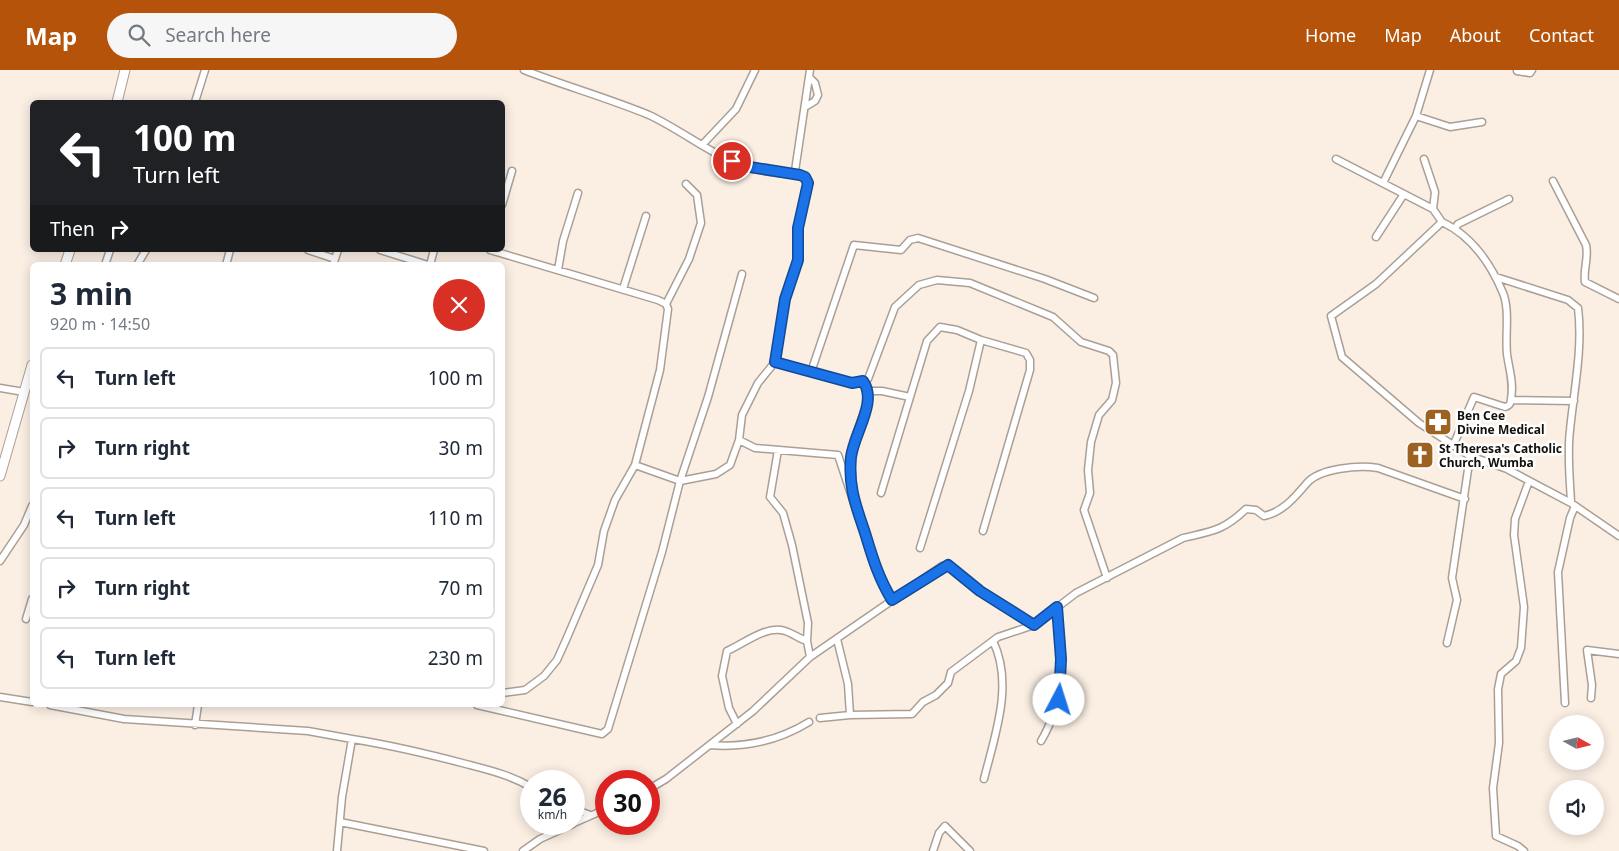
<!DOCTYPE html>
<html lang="en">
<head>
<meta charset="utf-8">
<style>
	:root { --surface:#fff; --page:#f6f6f7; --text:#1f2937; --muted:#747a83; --line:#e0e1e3; --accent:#b45309 }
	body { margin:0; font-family:"Noto Sans",sans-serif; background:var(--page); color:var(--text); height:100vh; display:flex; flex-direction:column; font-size:19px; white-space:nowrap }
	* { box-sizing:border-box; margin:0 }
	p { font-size:16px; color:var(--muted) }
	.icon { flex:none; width:28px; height:28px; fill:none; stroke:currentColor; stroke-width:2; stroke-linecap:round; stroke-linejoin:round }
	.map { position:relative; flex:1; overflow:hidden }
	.sheet { position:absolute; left:30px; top:192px; width:475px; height:445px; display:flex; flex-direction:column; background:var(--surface); border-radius:8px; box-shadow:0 2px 12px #0003 }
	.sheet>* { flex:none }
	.guide { position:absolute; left:30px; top:30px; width:475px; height:152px; border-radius:8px; box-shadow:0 2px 12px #0003; background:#202124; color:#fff; overflow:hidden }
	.needle { width:32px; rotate:98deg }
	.tools { position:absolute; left:1549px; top:645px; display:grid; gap:10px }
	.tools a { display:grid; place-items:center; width:55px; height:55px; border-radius:50%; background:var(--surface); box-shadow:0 2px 12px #0003; font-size:25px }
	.speed { position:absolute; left:520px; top:700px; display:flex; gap:10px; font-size:25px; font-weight:700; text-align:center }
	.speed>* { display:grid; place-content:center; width:65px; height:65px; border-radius:50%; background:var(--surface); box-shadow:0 2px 12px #0003; line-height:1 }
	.speed small { font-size:12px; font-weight:400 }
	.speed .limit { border:8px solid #d22; background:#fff; color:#111 }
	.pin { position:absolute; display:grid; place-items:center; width:42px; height:42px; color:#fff; margin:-21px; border:2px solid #fff; border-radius:50%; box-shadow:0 1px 5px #0007 }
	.me { position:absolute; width:55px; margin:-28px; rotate:5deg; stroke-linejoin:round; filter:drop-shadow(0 0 4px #0008) }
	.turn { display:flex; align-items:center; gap:18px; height:105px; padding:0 20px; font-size:22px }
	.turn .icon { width:65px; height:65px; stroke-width:2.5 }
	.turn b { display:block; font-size:35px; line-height:42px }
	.then { display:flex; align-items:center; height:48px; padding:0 20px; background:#0003; gap:10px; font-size:19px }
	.round { display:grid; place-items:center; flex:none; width:52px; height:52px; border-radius:26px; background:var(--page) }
	.head { display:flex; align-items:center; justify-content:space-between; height:85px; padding:0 20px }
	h1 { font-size:30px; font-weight:700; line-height:38px }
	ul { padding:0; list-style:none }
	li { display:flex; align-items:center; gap:15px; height:62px; margin:0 10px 8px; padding:0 10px; border:2px solid var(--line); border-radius:8px }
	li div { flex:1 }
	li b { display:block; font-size:19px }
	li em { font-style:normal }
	header { display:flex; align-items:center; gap:30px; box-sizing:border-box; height:70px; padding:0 25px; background:var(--accent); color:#fff }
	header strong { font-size:24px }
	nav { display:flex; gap:28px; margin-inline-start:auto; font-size:18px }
	.search { width:350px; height:45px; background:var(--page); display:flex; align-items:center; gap:12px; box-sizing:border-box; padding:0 18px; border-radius:28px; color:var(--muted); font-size:19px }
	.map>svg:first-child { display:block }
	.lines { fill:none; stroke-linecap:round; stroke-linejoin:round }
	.minor-casing { stroke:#aa9f95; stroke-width:9 }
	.secondary-casing { stroke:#aa9f95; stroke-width:11 }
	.minor { stroke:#fff; stroke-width:6 }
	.secondary { stroke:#fff; stroke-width:9 }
	.route-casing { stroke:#114b97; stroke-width:12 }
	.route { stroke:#1a73e8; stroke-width:9 }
	.labels { text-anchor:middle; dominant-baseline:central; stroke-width:5; stroke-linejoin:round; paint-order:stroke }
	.poi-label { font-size:12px; font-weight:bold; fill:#14100c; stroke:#fefefe; text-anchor:start }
</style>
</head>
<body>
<header>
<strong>Map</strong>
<div class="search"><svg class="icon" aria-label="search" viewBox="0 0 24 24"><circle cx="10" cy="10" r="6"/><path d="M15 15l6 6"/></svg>Search here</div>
<nav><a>Home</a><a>Map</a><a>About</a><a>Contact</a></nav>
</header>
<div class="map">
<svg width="1619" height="781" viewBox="0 0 1619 781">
	<rect width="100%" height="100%" fill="#fbefe4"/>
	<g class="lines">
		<defs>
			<path id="minor" d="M524 0C565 16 608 28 649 45 681 60 709 83 742 96 760 102 780 103 799 105
				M1517 1 1530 3 1532 0
				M195 32 205 0
				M805 37 815 31 818 25 815 13 810 8
				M1416 46 1450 57 1482 52
				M703 74 736 39 755 0
				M1336 89 1433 139 1442 152
				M1424 89 1435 122 1433 139
				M1553 111 1586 175C1589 188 1583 199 1585 212L1619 229
				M1383 113 1416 46 1430 0
				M502 135 512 101
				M1455 158 1458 154 1509 129
				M1376 167 1404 124
				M308 180 335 189
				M380 180 428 195
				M490 180 658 230 666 234 668 239 660 300 635 395 615 430 604 461 598 495 566 570 557 590 544 606 525 620 502 623
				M105 195 110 180
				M137 195 146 180
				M226 195 230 180
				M333 195 338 180
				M430 195 434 180
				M558 200 563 171 578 123
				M1496 207 1568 230 1578 238C1583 277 1574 320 1570 360 1567 384 1570 409 1571 433
				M623 219 646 146
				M666 234 689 189 701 153 697 125 686 114
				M775 292 852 313 868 309 895 237 919 215 937 210 970 213 1053 247 1081 272 1109 281 1113 285 1116 313 1112 330 1099 345 1091 372 1088 400 1090 423 1084 440 1107 508
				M811 302 854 175 901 180 910 170 918 168 1045 209 1094 228
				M0 318 24 322
				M869 321H882L910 327
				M1511 330 1574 331
				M739 370 755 378 838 385 876 500 892 530
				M1453 376 1474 327 1505 337C1509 336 1511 334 1511 329 1514 313 1509 299 1507 284 1505 265 1510 240 1503 223 1490 192 1472 166 1442 152L1376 214 1331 246 1342 287 1419 353 1470 386 1507 399 1571 433 1619 466
				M778 380 770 427 783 443 792 475 808 553 807 571 810 587
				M635 395 680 411 716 404 730 395 739 370 742 345 758 313 775 292 785 229 799 190 798 158 809 113 805 107 795 101 810 0
				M852 415 851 388 854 370 869 328V321L863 311
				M881 423 927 271 940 257 957 260 981 270 1026 283 1030 290V300L983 461
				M920 478 969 321 981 270
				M0 491 24 455 32 436
				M26 549 32 529
				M837 569 848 614 850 645
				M1447 573 1457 530 1452 508 1470 386
				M0 627 32 632
				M1591 628 1592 615 1587 580 1619 584
				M1565 633 1558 502 1570 448 1575 436
				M50 635 124 649 308 661 352 669 342 727 337 781
				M477 635 602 664 608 659 662 482 680 411 708 327 742 204
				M820 648 850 645 912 644 923 632 936 625 948 613 951 602 998 567 1034 555 1076 523 1183 468C1212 461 1223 461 1246 439L1256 440 1264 446C1283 442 1295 427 1307 413 1320 398 1359 395 1378 398L1465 429
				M737 654 729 638 722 606 727 581C744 574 765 555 785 561 792 563 800 569 807 571
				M195 655 198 635
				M352 669C390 675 428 684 466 694 489 700 510 705 531 717
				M1041 671C1066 629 1064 584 1057 537
				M710 675C746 678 778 671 809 652
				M984 709C995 665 1014 614 993 571
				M649 719 666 709 753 641 810 587 942 496 948 495 981 521 1034 555
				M574 739 590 745
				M340 752 484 781
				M574 753 606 739
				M523 781 540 769 573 754
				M933 781 939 763 945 756 970 781
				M1524 781 1518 776 1496 766 1493 718 1499 673 1498 619 1501 604 1516 591 1521 578 1524 537 1514 465 1515 449 1529 411"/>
			<path id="secondary" d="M117 32 125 0
				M65 195 70 180
				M0 406 32 295"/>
		</defs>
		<use href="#minor" class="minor-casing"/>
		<use href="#secondary" class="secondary-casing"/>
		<use href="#minor" class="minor"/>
		<use href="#secondary" class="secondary"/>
	</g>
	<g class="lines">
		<defs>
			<path id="route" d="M732 91 744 96 800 105 805 107 808 113 798 158V190L785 229 775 292 852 313 863 311C878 332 854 363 851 387 848 419 857 438 866 466 873 489 879 509 892 530L948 495 980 521 1034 555 1057 537 1061 589 1059 630"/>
		</defs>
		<use href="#route" class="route-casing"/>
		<use href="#route" class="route"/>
	</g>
	<defs>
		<symbol id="pharmacy-square" viewBox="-11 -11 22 22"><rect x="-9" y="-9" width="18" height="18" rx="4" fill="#9c6221" stroke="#fefefe"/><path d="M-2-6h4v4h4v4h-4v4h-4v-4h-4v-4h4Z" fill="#fff"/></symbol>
		<symbol id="church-square" viewBox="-11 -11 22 22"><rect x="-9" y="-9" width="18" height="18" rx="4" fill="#9c6221" stroke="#fefefe"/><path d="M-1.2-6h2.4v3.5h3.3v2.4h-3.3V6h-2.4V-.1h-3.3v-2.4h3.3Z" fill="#fff"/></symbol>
	</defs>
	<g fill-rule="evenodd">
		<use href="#pharmacy-square" x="1422" y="336" width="32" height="32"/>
		<use href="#church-square" x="1404" y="369" width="32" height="32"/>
	</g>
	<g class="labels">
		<g class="poi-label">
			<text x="1457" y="345">Ben Cee<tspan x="1457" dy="14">Divine Medical</tspan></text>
			<text x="1439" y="378">St Theresa's Catholic<tspan x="1439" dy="14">Church, Wumba</tspan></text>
		</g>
	</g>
</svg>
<div class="tools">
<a><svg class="needle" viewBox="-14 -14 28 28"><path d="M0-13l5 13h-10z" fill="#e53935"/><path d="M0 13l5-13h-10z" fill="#747a83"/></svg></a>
<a><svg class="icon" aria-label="sound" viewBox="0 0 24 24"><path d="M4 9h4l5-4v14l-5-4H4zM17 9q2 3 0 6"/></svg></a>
</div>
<div class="speed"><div>26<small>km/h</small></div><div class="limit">30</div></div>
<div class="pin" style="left:732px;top:91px;background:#d93025"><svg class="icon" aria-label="arrive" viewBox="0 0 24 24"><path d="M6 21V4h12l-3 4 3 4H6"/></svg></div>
<svg class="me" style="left:1059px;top:630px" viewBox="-20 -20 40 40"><circle r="19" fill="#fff"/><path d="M0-13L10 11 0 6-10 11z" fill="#1a73e8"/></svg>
<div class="guide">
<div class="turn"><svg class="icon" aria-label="left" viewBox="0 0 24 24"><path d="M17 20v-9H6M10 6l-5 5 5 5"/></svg><div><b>100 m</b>Turn left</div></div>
<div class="then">Then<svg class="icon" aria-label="right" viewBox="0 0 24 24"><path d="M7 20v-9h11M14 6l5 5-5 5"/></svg></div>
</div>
<section class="sheet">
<div class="head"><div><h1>3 min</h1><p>920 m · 14:50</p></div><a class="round" style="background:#d93025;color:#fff"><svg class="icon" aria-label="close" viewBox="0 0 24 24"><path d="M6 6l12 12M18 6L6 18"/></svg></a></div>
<ul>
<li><svg class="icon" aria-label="left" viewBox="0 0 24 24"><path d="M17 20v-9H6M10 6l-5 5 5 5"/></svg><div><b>Turn left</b></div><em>100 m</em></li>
<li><svg class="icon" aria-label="right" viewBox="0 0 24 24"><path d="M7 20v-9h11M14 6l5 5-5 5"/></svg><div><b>Turn right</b></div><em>30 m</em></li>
<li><svg class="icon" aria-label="left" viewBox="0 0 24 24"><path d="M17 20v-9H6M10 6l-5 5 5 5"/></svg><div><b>Turn left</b></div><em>110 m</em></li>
<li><svg class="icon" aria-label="right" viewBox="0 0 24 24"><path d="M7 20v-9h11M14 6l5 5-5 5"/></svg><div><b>Turn right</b></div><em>70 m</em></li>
<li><svg class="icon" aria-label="left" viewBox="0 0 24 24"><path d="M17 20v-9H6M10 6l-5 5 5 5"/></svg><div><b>Turn left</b></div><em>230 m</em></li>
</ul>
</section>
</div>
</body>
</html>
